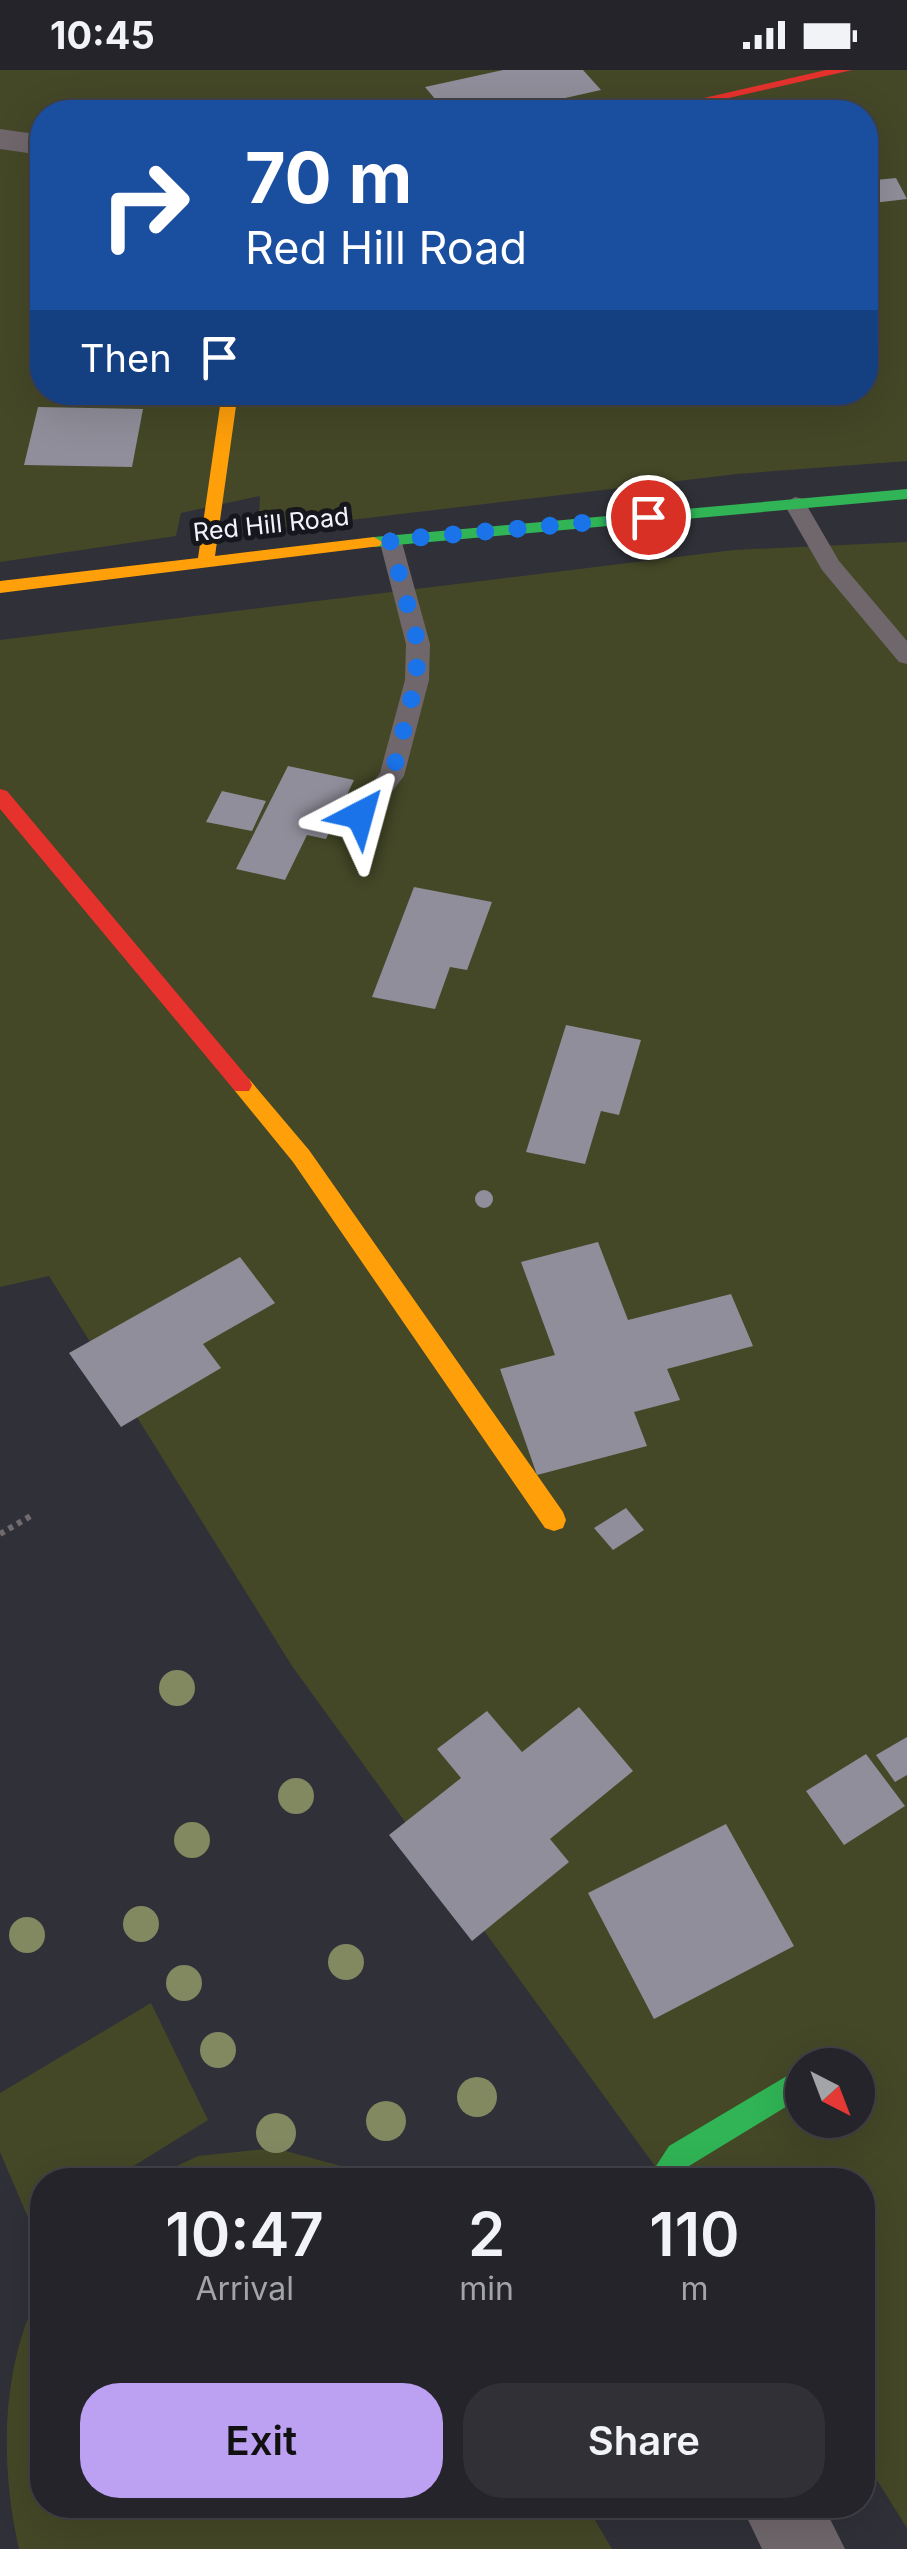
<!DOCTYPE html>
<html lang="en">
<head>
<meta charset="utf-8">
<style>
	:root { --surface:#24242a; --page:#303036; --text:#f1f3f6; --muted:#a3a4a8; --line:#414147; --accent:#bca0f2 }
	body { margin:0; font-family:Inter,sans-serif; background:var(--page); color:var(--text); height:100vh; display:flex; flex-direction:column; font-size:38px; white-space:nowrap }
	* { box-sizing:border-box; margin:0 }
	p { font-size:32px; color:var(--muted) }
	.icon { flex:none; width:55px; height:55px; fill:none; stroke:currentColor; stroke-width:2; stroke-linecap:round; stroke-linejoin:round }
	.map { position:relative; flex:1; overflow:hidden }
	.details { position:absolute; left:30px; top:2098px; width:845px; height:350px; display:flex; flex-direction:column; background:var(--surface); border-radius:40px; box-shadow:0 10px 40px #0002,0 0 0 2px var(--line) }
	.details>* { flex:none }
	.hud { position:absolute; left:30px; top:30px; width:848px; height:305px; border-radius:40px; box-shadow:0 10px 40px #0002,0 0 0 2px var(--line); background:#1a4fa0; color:#fff; overflow:hidden }
	.needle { width:65px; rotate:138deg }
	.tools { position:absolute; left:785px; top:1978px; display:grid; gap:20px }
	.tools a { display:grid; place-items:center; width:90px; height:90px; border-radius:50%; background:var(--surface); box-shadow:0 10px 40px #0002,0 0 0 2px var(--line); font-size:50px }
	.pin { position:absolute; display:grid; place-items:center; width:85px; height:85px; color:#fff; margin:-42px; border:5px solid #fff; border-radius:50%; box-shadow:0 2px 10px #0007 }
	.me { position:absolute; width:110px; margin:-55px; rotate:39deg; stroke-linejoin:round; filter:drop-shadow(0 0 8px #0008) }
	.turn { display:flex; align-items:center; gap:35px; height:210px; padding:0 50px; font-size:45px }
	.turn .icon { width:130px; height:130px; stroke-width:2.5 }
	.turn b { display:block; font-size:70px; line-height:85px }
	.then { display:flex; align-items:center; height:95px; padding:0 50px; background:#0003; gap:20px; font-size:38px }
	.eta { display:flex; justify-content:space-evenly; align-items:center; height:170px; text-align:center }
	.eta b { font-size:60px; font-weight:600; line-height:70px }
	.action { display:flex; gap:20px; margin-top:auto; padding:20px 50px }
	.action a { flex:1; height:115px; border-radius:40px; background:var(--accent); color:#111; font-size:40px; font-weight:600; line-height:115px; text-align:center }
	.action a+a { background:var(--page); color:var(--text) }
	.status { display:flex; justify-content:space-between; align-items:center; height:70px; padding:0 50px; background:var(--surface); direction:ltr }
	.status svg { height:28px; fill:currentColor }
	.map>svg:first-child { display:block }
	.green { fill:#444827; fill-rule:evenodd }
	.building { fill:#8f8e9a }
	.lines { fill:none; stroke-linecap:round; stroke-linejoin:round }
	.path { stroke:#706b6e; stroke-width:6; stroke-dasharray:5 5; stroke-linecap:butt }
	.lane { fill:#6f676b; fill-rule:evenodd }
	.street { fill:#6f676b; fill-rule:evenodd }
	.fast { fill:#30b455; fill-rule:evenodd }
	.slow { fill:#ff9f0a; fill-rule:evenodd }
	.jam { fill:#e5322d; fill-rule:evenodd }
	.tree { fill:#828860 }
	.route { stroke:#1a73e8; stroke-width:18; stroke-dasharray:0 32.4 }
	.labels { text-anchor:middle; dominant-baseline:central; stroke-width:10; stroke-linejoin:round; paint-order:stroke }
	.far-street-label { font-size:25px; fill:#f2f2fd; stroke:#16161d }
</style>
</head>
<body>
<div class="status"><b>10:45</b><svg viewBox="0 0 49 12"><path d="M0 12V9h3v3zM5 12V6h3v6zM10 12V3h3v9zM15 12V0h3v12zM26 1h20v11H26zM47 4h2v5h-2z"/></svg></div>
<div class="map">
<svg width="907" height="2479" viewBox="0 0 907 2479">
	<rect width="100%" height="100%" fill="#303038"/>
	<path class="green" d="M0 0H907V391L737 404 258 461 260 426 181 443 176 466 0 492ZM42 42H865V322H42V94L30 95 42 88Z
		M907 472V2458L863 2388 862 2110H665L292 1596 49 1206 0 1217V570L734 480ZM802 1995H858V2050H802Z
		M151 1933 208 2050 111 2110H42V2153L33 2159 0 2082V2023Z
		M275 2078 348 2098 364 2110H148L198 2086Z
		M42 2218V2435H586L612 2479H19C0 2396 0 2295 42 2218Z"/>
	<path class="building" d="M503 0H583L601 20 502 42H446L425 17Z
		M896 108 907 129 865 134V111Z
		M38 337 143 339 132 397 24 395Z
		M288 696 354 710 326 769 307 765 285 810 236 799Z
		M222 721 266 731 252 761 206 752Z
		M414 817 492 832 467 900 450 897 435 939 372 927Z
		M566 955 641 970 619 1045 601 1041 585 1094 526 1082Z
		M475 1129a9 9 0 1 1 18 0a9 9 0 1 1-18 0Z
		M598 1172 628 1250 731 1224 753 1276 667 1299 680 1330 634 1342 647 1376 537 1405 500 1299 555 1285 521 1192Z
		M240 1187 275 1233 203 1274 221 1298 121 1357 69 1283Z
		M626 1438 644 1460 613 1480 594 1458Z
		M579 1637 633 1701 550 1769 569 1792 472 1871 389 1765 461 1708 437 1679 487 1641 522 1682Z
		M907 1667V1705L895 1712 876 1685Z
		M866 1684 905 1736 844 1775 806 1721Z
		M726 1754 794 1876 654 1949 588 1823Z"/>
	<g class="lines">
		<path class="path" d="M0 1464 34 1444"/>
		<path class="lane" d="M795 427 803 429 839 491 907 571V594L899 592 822 500 784 434Z
			M390 462 401 469 430 574 429 610 404 706 369 751 360 754 347 745 380 703 405 610 406 574 379 469Z"/>
		<path class="street" d="M0 59 42 65V85L0 79Z
			M741 2435H823L845 2479H762Z"/>
		<path class="fast" d="M907 419V429L374 477 366 472 374 467Z
			M802 1997V2027L689 2096 679 2110H647L669 2076Z"/>
		<path class="slow" d="M222 322H238L215 486 374 467 382 472 380 476 0 523V511L198 488Z
			M242 1007 249 1009 309 1080 563 1442 566 1450 563 1458 554 1461 545 1458 293 1092 235 1021 232 1015 235 1009Z"/>
		<path class="jam" d="M826 0H852L667 42H643Z
			M0 719 7 721 249 1009 252 1015 249 1021H235L0 739Z"/>
	</g>
	<g class="tree">
		<circle cx="177" cy="1618" r="18"/>
		<circle cx="296" cy="1726" r="18"/>
		<circle cx="192" cy="1770" r="18"/>
		<circle cx="141" cy="1854" r="18"/>
		<circle cx="27" cy="1865" r="18"/>
		<circle cx="346" cy="1892" r="18"/>
		<circle cx="184" cy="1913" r="18"/>
		<circle cx="218" cy="1980" r="18"/>
		<circle cx="477" cy="2027" r="20"/>
		<circle cx="386" cy="2051" r="20"/>
		<circle cx="276" cy="2063" r="20"/>
	</g>
	<g class="lines">
		<path class="route" d="M360 745 392 706 416 610 418 574 390 470 648 447"/>
	</g>
	<g class="labels">
		<g class="far-street-label">
			<text transform="translate(271 454) rotate(-6)">Red Hill Road</text>
		</g>
	</g>
</svg>
<div class="tools">
<a><svg class="needle" viewBox="-14 -14 28 28"><path d="M0-13l5 13h-10z" fill="#e53935"/><path d="M0 13l5-13h-10z" fill="#a3a4a8"/></svg></a>
</div>
<div class="pin" style="left:648px;top:447px;background:#d93025"><svg class="icon" aria-label="arrive" viewBox="0 0 24 24"><path d="M6 21V4h12l-3 4 3 4H6"/></svg></div>
<svg class="me" style="left:360px;top:745px" viewBox="-20 -20 40 40"><path d="M0-17L14 15 0 8-14 15z" fill="#1a73e8" stroke="#fff" stroke-width="4"/></svg>
<div class="hud">
<div class="turn"><svg class="icon" aria-label="right" viewBox="0 0 24 24"><path d="M7 20v-9h11M14 6l5 5-5 5"/></svg><div><b>70 m</b>Red Hill Road</div></div>
<div class="then">Then<svg class="icon" aria-label="arrive" viewBox="0 0 24 24"><path d="M6 21V4h12l-3 4 3 4H6"/></svg></div>
</div>
<section class="details">
<div class="eta">
<div><b>10:47</b><p>Arrival</p></div>
<div><b>2</b><p>min</p></div>
<div><b>110</b><p>m</p></div>
</div>
<div class="action"><a>Exit</a><a>Share</a></div>
</section>
</div>
</body>
</html>
